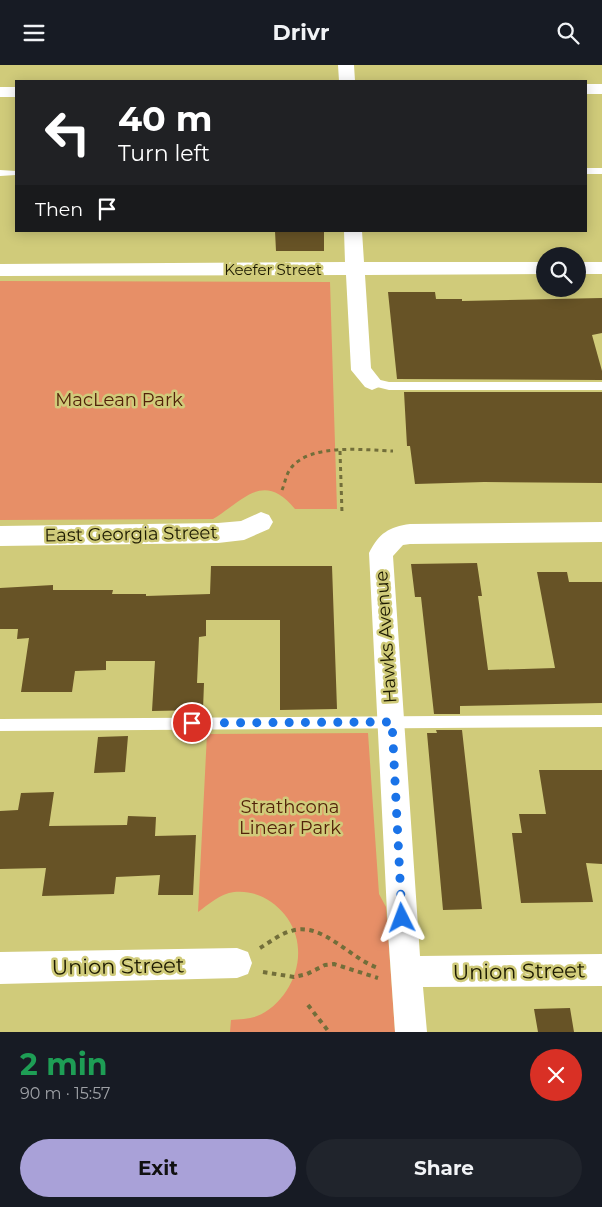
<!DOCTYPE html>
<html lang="en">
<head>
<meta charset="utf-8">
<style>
	:root { --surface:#171b24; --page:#20242c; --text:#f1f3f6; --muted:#9ea1a6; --accent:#a9a1d8 }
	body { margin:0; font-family:Montserrat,sans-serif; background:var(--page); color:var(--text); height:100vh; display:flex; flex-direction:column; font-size:19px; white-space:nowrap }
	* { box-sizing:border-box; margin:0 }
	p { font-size:16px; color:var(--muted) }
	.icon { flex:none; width:28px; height:28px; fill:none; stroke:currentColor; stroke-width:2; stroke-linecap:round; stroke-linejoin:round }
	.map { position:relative; height:967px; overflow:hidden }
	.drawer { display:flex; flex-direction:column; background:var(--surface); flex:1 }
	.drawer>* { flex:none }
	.banner { position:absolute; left:15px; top:15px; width:572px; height:152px; border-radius:0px; box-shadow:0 2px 12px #0003; background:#202124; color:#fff; overflow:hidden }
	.controls { position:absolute; left:536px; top:182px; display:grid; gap:10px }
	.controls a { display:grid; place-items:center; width:50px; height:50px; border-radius:50%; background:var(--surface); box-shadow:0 2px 12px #0003; font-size:25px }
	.pin { position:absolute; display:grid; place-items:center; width:42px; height:42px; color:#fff; margin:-21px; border:2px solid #fff; border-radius:50%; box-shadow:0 1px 5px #0007 }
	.me { position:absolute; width:55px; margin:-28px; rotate:357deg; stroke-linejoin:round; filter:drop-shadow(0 0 4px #0008) }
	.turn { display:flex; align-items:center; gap:18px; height:105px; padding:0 20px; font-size:22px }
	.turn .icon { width:65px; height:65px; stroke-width:2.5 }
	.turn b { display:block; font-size:35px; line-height:42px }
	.then { display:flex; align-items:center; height:48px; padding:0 20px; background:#0003; gap:10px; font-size:19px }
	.round { display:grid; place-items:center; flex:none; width:52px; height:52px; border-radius:26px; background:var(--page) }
	.head { display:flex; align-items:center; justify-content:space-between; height:85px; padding:0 20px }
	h1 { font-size:30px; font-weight:700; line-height:38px; color:#1e9e55 }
	.action { display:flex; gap:10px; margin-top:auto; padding:10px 20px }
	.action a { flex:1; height:58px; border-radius:30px; background:var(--accent); color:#111; font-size:20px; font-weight:700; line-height:58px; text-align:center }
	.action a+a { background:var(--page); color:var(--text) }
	header { display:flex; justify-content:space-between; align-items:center; height:65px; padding:0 20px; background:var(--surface); font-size:22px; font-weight:700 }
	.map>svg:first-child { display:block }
	.green { fill:#e78f67 }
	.building { fill:#675326 }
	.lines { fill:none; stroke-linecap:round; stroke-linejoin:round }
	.path-far1 { stroke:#726e3a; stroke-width:3; stroke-dasharray:4 4; stroke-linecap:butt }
	.path { stroke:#726e3a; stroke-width:4; stroke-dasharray:4.5 4.5; stroke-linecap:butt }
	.lane { fill:#fff; fill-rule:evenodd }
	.street { fill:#fff; fill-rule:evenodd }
	.route { stroke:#1a73e8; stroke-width:9; stroke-dasharray:0 16.2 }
	.labels { text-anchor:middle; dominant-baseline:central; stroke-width:5; stroke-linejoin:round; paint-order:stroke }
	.far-street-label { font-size:15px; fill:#1c1900; stroke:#d0cb7a }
	.park-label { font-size:18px; fill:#522209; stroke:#d0cb7a }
	.street-label { font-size:18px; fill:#1c1900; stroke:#d0cb7a }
	.near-street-label { font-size:21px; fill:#1c1900; stroke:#d0cb7a }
</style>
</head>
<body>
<header><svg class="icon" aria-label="menu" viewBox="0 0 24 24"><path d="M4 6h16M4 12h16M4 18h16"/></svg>Drivr<svg class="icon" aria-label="search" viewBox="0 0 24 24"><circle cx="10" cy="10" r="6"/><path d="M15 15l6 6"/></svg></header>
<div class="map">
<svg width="602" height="967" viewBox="0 0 602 967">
	<rect width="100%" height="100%" fill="#d0cb7a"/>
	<path class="green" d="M0 216 330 217 337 444H295C263 405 243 436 213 454L0 455Z
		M368 668 379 829 386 842 395 967H230L231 955C239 954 250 954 257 951 282 941 300 911 298 884 297 852 266 823 234 827 220 829 209 839 198 847L207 669Z"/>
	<path class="building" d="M275 166H324V186H276Z
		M388 227H435L436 234H462V236L602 233V268L592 270 602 306V315L397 314Z
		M404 327H602V418L484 417 415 419 410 381H407Z
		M477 498 482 531H478L488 605 555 603 537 507H567L569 517H602V638L460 641V649H434L421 532H415L411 499Z
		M211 501H332L337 644 280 645V555H206V571L199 572 197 618H204L203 645 152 646 155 596H106V605L75 606 72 627H21L29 573 17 574 18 564H0V523L53 520V525H113L112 529H146V531L210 529Z
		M436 665H462L482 844 443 845 427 668H437Z
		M128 671 125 707 94 708 98 672Z
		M539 705H602V799L586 798 593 837 521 838 512 768H522L519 749H546Z
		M54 727 49 761 127 760 128 751 156 752 155 771 196 770 193 830H158L160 810 116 812 114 829 42 831 46 803 0 804V746L18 745 21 728Z
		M570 943 574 967H538L534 944Z"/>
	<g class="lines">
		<path class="path-far1" d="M340 386 342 448
			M282 425C285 418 286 409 291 403 310 378 365 385 393 386"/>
		<path class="path" d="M260 883C270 877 280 869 291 866 322 856 349 893 378 903
			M263 907 294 912 307 909 325 900 334 899 378 913
			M308 940 329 967"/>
		<path class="lane" d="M586 103H602V109H586Z
			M0 105 16 106V110L0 111Z
			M372 313 389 317H602V325H389L369 320 367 317Z
			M602 650V662L0 666V654Z"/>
		<path class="street" d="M338 0H354L355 16H339Z
			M586 19H602V29H586Z
			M0 22H16V32H0Z
			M344 166H362L364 197H545V209L365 210 371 303 382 317 379 322 372 325 365 322 351 305 346 210 0 211V199L345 197Z
			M578 197H602V209H578Z
			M261 447 269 450 273 457 269 464 244 475 218 478 0 481V461L218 458 241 456Z
			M602 457V477L410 479 403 480 393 491 420 891 602 889V921L423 922 427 967H395L388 867 369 488C379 468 389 462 410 459Z
			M237 883 248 887 252 898 248 909 237 913 0 919V887Z"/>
	</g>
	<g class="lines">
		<path class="route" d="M192 658 392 657 402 853"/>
	</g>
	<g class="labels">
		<g class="far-street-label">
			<text x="273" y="204">Keefer Street</text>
		</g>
		<g class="park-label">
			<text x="119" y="335">MacLean Park</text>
			<text x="290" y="742">Strathcona<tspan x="290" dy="21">Linear Park</tspan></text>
		</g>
		<g class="street-label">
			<text transform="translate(131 469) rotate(-1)">East Georgia Street</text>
			<text transform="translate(386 572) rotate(-94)">Hawks Avenue</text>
		</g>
		<g class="near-street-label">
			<text transform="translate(118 901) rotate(-1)">Union Street</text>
			<text transform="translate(519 906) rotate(-1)">Union Street</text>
		</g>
	</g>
</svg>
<div class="controls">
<a><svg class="icon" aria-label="search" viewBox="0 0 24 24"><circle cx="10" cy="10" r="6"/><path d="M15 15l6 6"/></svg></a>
</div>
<div class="pin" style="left:192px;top:658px;background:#d93025"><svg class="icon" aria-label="arrive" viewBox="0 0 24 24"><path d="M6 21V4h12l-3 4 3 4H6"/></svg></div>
<svg class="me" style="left:402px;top:853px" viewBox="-20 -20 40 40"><path d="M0-17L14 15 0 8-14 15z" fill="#1a73e8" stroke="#fff" stroke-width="4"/></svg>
<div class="banner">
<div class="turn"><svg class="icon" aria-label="left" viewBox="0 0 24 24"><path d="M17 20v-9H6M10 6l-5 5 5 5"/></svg><div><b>40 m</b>Turn left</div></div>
<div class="then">Then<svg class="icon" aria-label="arrive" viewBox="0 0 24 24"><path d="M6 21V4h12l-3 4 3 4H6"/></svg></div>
</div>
</div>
<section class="drawer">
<div class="head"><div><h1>2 min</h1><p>90 m · 15:57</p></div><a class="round" style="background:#d93025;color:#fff"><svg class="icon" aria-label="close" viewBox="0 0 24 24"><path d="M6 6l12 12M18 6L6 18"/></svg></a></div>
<div class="action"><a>Exit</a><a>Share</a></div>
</section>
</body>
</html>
